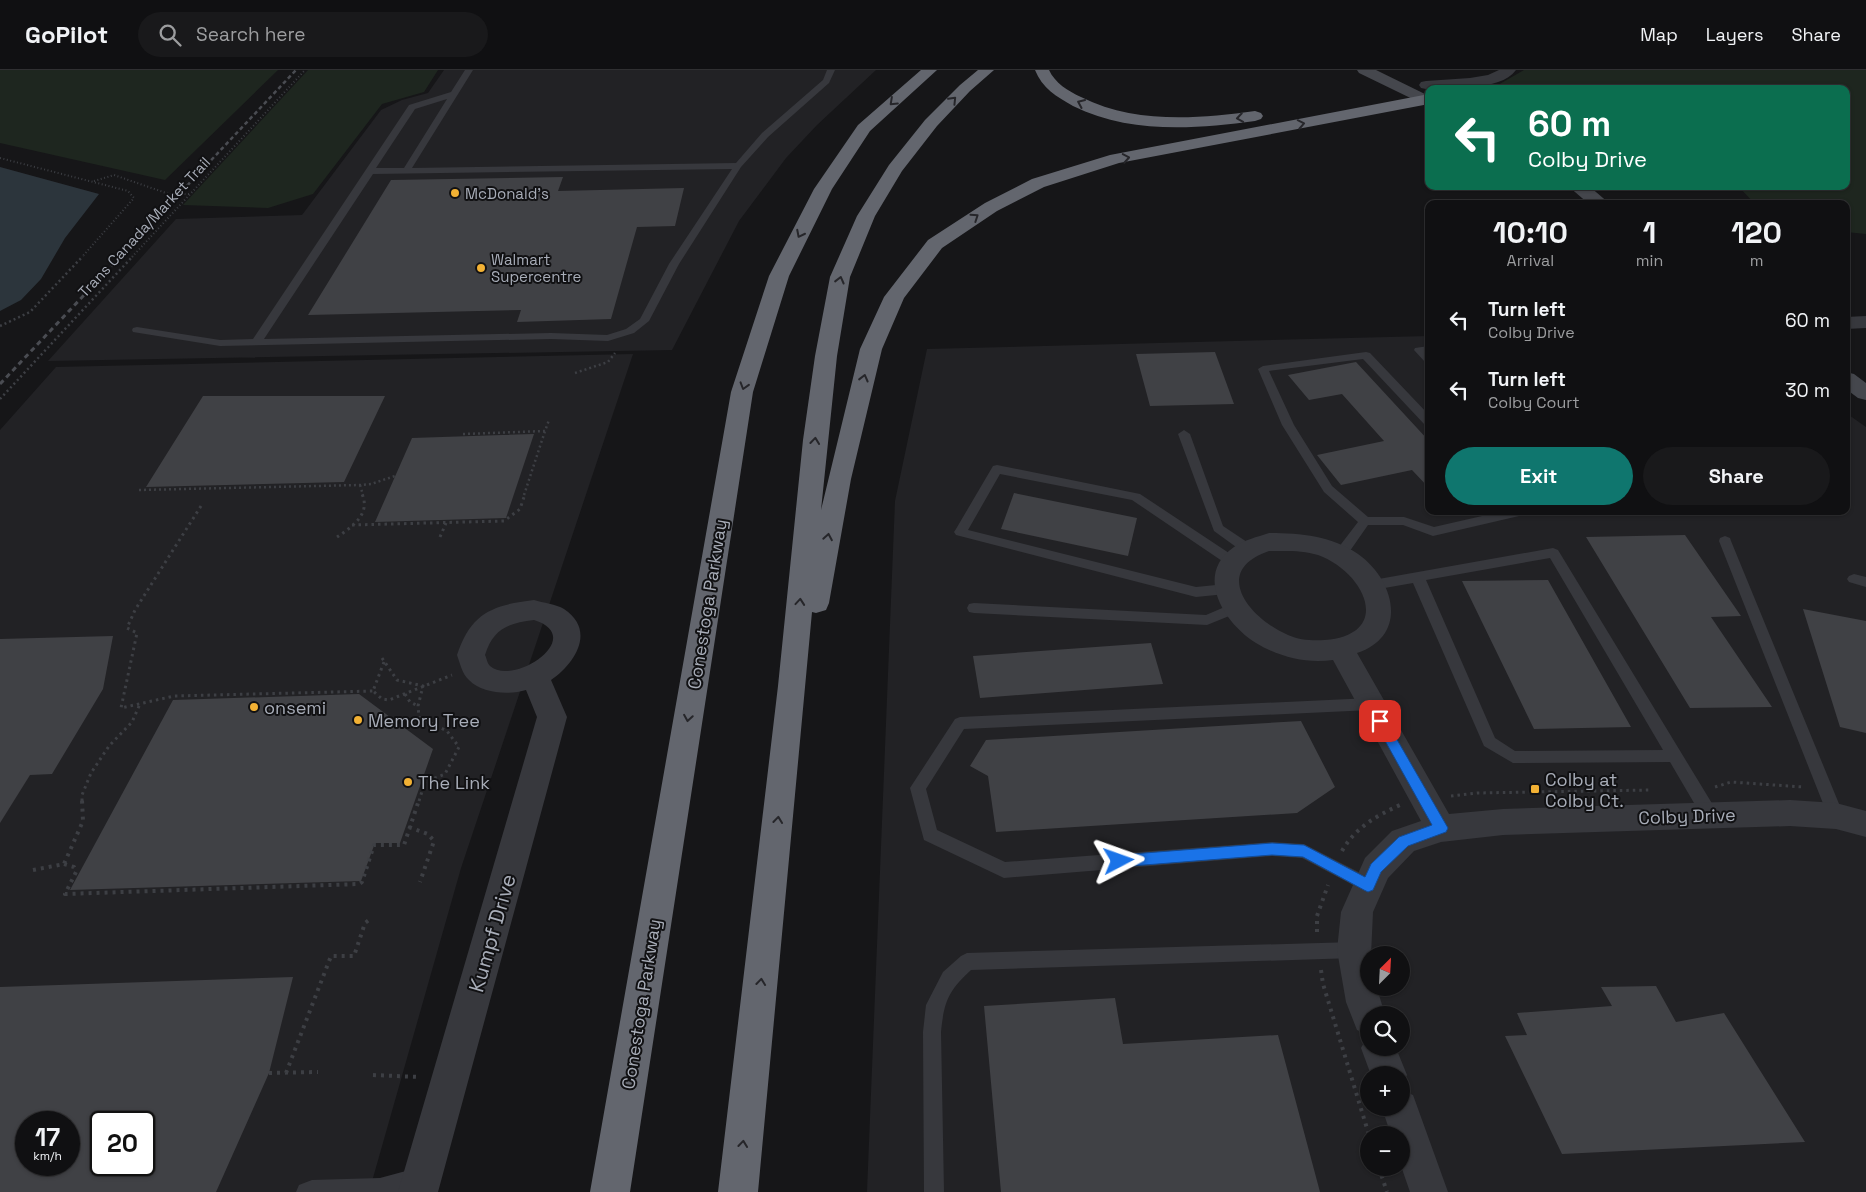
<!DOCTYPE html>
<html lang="en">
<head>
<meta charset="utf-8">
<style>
	:root { --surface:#101012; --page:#19191b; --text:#f1f3f6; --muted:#9c9d9f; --line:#303032; --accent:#0f766e }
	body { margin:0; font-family:"Space Grotesk",sans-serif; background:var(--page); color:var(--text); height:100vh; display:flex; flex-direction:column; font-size:19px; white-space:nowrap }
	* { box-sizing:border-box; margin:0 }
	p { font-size:16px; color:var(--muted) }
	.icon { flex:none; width:28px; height:28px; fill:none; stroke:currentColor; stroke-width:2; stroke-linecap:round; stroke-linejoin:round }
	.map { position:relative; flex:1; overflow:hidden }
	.sheet { position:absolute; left:1425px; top:130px; width:425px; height:315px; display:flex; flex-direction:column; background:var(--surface); border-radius:10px; box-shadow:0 1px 4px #0004,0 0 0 1px var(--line) }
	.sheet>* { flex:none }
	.guide { position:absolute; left:1425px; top:15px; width:425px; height:105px; border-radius:10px; box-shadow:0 1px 4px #0004,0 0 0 1px var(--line); background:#0b6e4f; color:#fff; overflow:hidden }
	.needle { width:32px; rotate:24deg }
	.tools { position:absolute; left:1360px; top:876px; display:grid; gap:10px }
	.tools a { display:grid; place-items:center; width:50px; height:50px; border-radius:50%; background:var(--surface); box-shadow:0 1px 4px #0004,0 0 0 1px var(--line); font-size:25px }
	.speed { position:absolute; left:15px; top:1041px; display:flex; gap:10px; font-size:25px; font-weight:700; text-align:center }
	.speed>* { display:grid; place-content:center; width:65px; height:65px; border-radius:50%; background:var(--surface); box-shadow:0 1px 4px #0004,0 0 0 1px var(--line); line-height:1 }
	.speed small { font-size:12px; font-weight:400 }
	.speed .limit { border:2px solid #111; border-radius:8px; background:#fff; color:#111 }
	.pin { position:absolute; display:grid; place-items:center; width:42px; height:42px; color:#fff; margin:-21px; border-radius:10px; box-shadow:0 2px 8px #0006 }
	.me { position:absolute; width:55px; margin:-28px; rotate:86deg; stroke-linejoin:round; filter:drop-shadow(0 0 4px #0008) }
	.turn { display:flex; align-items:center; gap:18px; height:105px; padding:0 20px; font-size:22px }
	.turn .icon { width:65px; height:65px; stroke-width:2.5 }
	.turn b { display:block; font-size:35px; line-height:42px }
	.eta { display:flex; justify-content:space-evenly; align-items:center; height:85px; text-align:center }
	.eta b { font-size:30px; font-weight:700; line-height:35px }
	.action { display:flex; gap:10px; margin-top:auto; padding:10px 20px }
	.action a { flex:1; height:58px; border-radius:30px; background:var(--accent); color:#fff; font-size:20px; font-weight:700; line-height:58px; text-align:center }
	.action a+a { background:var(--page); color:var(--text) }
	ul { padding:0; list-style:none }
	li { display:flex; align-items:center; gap:15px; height:70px; padding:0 20px }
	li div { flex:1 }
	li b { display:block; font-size:19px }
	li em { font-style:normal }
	header { display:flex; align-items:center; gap:30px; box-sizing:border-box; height:70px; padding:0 25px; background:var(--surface); border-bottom:1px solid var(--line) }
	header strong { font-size:24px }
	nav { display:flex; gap:28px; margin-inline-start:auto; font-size:18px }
	.search { width:350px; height:45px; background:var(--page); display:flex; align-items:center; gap:12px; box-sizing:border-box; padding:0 18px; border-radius:28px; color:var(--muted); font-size:19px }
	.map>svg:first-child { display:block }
	.built { fill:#222225; fill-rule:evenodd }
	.green { fill:#1e261f }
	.water { fill:#2c353c }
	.building { fill:#404145; fill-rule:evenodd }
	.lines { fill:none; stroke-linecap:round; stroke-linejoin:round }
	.path-far3 { stroke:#3d3f44; stroke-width:2; stroke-dasharray:1 2.5; stroke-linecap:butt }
	.path-far2 { stroke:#3d3f44; stroke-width:2.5; stroke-dasharray:2 3; stroke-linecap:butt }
	.path-far1 { stroke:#3d3f44; stroke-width:3; stroke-dasharray:2.5 4; stroke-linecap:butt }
	.path { stroke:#3d3f44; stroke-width:4; stroke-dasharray:3 5; stroke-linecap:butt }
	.service { fill:#37383d; fill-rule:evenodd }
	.minor { fill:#37383d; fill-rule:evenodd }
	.tertiary { fill:#37383d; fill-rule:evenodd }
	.secondary { fill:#45474d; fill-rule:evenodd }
	.motorway { fill:#63666e; fill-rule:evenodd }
	.rail-far1 { stroke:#4a4c52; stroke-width:2.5; stroke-dasharray:4 3; stroke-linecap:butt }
	.rail { stroke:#4a4c52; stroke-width:3; stroke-dasharray:5 4; stroke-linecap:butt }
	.oneway { stroke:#26262a }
	.route { fill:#1a73e8; stroke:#114b97 }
	.poi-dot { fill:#f2b134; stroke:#111113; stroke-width:2 }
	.labels { text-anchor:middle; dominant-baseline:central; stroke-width:4; stroke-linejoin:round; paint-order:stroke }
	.far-poi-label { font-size:15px; fill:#a8adb8; stroke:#111113; text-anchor:start }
	.far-street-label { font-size:15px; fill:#a8adb8; stroke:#111113 }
	.street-label { font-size:18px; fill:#a8adb8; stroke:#111113 }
	.poi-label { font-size:18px; fill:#a8adb8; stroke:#111113; text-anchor:start }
	.near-street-label { font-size:21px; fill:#a8adb8; stroke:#111113 }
</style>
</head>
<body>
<header>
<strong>GoPilot</strong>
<div class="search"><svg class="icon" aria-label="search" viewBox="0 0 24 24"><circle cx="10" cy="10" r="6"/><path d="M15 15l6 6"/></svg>Search here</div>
<nav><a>Map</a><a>Layers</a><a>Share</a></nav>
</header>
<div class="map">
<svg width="1866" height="1122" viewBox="0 0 1866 1122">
	<rect width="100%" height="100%" fill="#161618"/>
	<path class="built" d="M444 0H876L817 55 786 88 739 151 672 280 48 291 176 149 302 145 381 40 402 30 428 23Z
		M1429 266V441H1846V343L1866 357V1122H867L895 431 927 279ZM1369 885H1401V918H1369ZM1369 945H1401V978H1369ZM1369 1005H1401V1038H1369ZM1369 1065H1401V1098H1369Z
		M633 284 461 798 369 1122H0V360L56 297ZM26 1052H69V1095H26ZM101 1052H144V1095H101Z"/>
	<path class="green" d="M0 0H278L165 110 0 73Z
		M308 0H438L424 22 382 34 313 124 268 138 183 135Z
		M1524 0H1866V164L1846 162V134H1755L1738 116H1846V19H1491Z"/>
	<path class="water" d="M0 97 99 124 65 168 41 209 21 230 0 241Z"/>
	<path class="building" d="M563 107 558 121 684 118 675 156 637 157 611 249 517 252 521 240 308 245 391 110Z
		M1215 282 1234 334 1150 336 1136 284Z
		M1356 292 1429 371V418L1412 400 1341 415 1317 385 1384 371 1342 324 1309 330 1288 305Z
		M203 326H385L344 412 146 417Z
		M534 364 506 448 375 452 412 368Z
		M1014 423 1137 448 1128 486 1001 459Z
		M1685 465 1741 546 1711 547 1772 637 1690 638 1586 467Z
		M1548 510 1631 657 1534 659 1462 511Z
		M1803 539 1866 551V663L1840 657Z
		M113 566 103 619 52 704 30 705 0 753V569Z
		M1151 573 1163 614 980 628 973 586Z
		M359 624 433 679 400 773H375L361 811 70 820 173 630Z
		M1301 651 1335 717 1297 743 996 762 988 706 970 696 986 670Z
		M293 907 269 1003 216 1122H0V917ZM26 1052H69V1095H26ZM101 1052H144V1095H101Z
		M1656 916 1676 952 1724 943 1805 1072 1562 1084 1505 966 1527 965 1517 943 1612 936 1601 917Z
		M1115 928 1123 974 1278 965 1320 1122H1001L984 936Z"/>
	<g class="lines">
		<path class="path-far3" d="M0 88 128 121 134 128 82 187
			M94 111 114 105 169 124H189
			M132 187 305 0"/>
		<path class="path-far2" d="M0 256 30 242 83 186
			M575 303 608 292 615 283
			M0 329 133 186
			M463 364 545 361 549 350
			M360 415 363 425
			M139 420 360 415 371 414 395 406
			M524 425 545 361"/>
		<path class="path-far1" d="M201 436 135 540 127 558 137 563 121 638 174 626 373 621
			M352 455 504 451 520 439 525 424
			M337 467C352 457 371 444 362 424
			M440 467 446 453
			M382 588 397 610 423 616 418 636 419 647 447 661 459 677 445 704 420 714
			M384 592 373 621 382 629 389 630 452 605
			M405 624 410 632 418 636
			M1715 717 1731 712 1803 717
			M1451 726 1477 723 1649 720
			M82 731V725L91 703 109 676 132 652 140 634
			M419 731 425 712"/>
		<path class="path" d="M409 757 428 764 434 771 420 812
			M1342 781C1355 758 1376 746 1400 735
			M64 794 74 797 76 802 65 824 359 814 362 812 374 775H404L419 730
			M33 800 64 794 83 751 82 730
			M1317 862V846L1328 815
			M1321 900 1323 914 1369 1065
			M269 1003 318 1002
			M286 1003 331 886H354L365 853 369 850
			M373 1005 419 1007
			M1379 1098 1387 1122"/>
		<path class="service" d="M465 0H473L412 98 736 93 762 63 823 10 827 0H835L829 13 768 67 741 97 679 194 649 251 634 263 608 271 551 269 220 276 133 262 132 260 133 258 137 257 220 270 253 269 409 35 451 22ZM447 29 404 98H376L415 39ZM732 99 669 194 640 249 626 259 607 265 551 263 264 269 373 104Z
			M1429 276V293L1425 292 1414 280 1415 278Z
			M1366 282 1370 283 1429 345V356L1425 355 1363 289 1269 301 1294 355 1332 416 1368 447H1404L1434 457 1504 441H1520L1519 446 1433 466 1403 455H1368L1345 488H1335L1334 485 1335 482 1358 452 1324 422 1282 355 1258 299 1263 296Z
			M1184 360 1190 364 1223 456 1253 476 1254 479 1253 482H1243L1214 461 1178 364Z
			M997 395 1140 424 1238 489 1239 492 1238 495H1228L1132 430 1000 404 968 460 1196 517 1226 514 1231 516 1233 519 1231 522 1226 524 1196 527 956 465 954 462 956 459 993 396Z
			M1725 466 1730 468 1731 471 1844 746 1842 751 1836 753 1830 751 1828 746 1719 471 1720 468Z
			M1553 478 1558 480 1716 740 1718 745 1716 750 1710 752 1704 750 1670 692 1513 693 1484 676 1413 513 1373 520 1368 518 1366 515 1368 512 1373 510ZM1550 488 1663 680 1515 681 1495 668 1426 510Z
			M1854 504 1866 507V517L1849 512 1847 509 1849 506Z
			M974 533 1206 545 1234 533 1239 534 1241 538 1239 542 1207 555 974 543 969 542 967 538 969 534Z
			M1371 628 1376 630 1378 634 1376 638 1371 640 964 659 926 719 937 760 1005 792 1272 772 1304 774 1374 810 1376 815 1374 820 1368 823 1302 788 1272 786 1004 808 924 770 910 718 955 649 960 647Z
			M1354 872 1360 874 1363 880 1360 886 1354 888 971 900C948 921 944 932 941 962L944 1122H924L923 962 926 935 943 902 961 886 967 883Z
			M417 1098 424 1101 427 1108 424 1115 402 1122H296L299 1115 312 1110 380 1108Z"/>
		<path class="minor" d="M1499 0H1516C1499 23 1450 15 1426 19L1421 18 1419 15 1421 12 1426 11 1470 8 1488 5Z
			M1269 463C1300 463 1332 466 1358 484 1395 510 1409 566 1357 583L1449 744 1503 739 1790 730 1836 733 1866 741V767L1836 759 1790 756 1503 765 1441 772 1414 781 1388 808 1373 842 1371 885H1369V918H1377L1385 945H1369V978H1396L1407 1005 1401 1018V1005H1371L1361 978 1368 965 1357 960 1346 932 1337 880 1341 842 1365 788 1392 761 1421 751 1333 590C1307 594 1279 587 1256 573 1225 554 1193 505 1234 477 1244 470 1257 467 1269 463ZM1269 481C1285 481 1303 480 1318 485 1365 502 1394 564 1325 570 1313 571 1299 570 1288 565 1250 549 1210 501 1269 481Z
			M1401 1020 1413 1025 1448 1122H1410L1401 1096V1065H1391L1382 1038H1401Z"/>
		<path class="tertiary" d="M1866 246V258L1846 259V247Z
			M534 530C543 533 556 534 564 539 597 561 574 594 551 610L567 647 438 1122H398L537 647 526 620C510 625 482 624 469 610 462 604 460 593 457 585 471 543 492 535 534 530ZM534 550C588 567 513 617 490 596 487 593 487 589 485 585 493 559 508 553 534 550Z"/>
		<path class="secondary" d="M1357 0H1376L1429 26V37L1359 3Z
			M1568 116H1589L1610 134H1589Z
			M1846 302 1854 304 1866 313V330L1858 328 1846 319Z"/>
		<path class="motorway" d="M921 0H937L870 61 832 119 789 206 753 322 630 1122H590L731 322 769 206 814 119 858 55Z
			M978 0H994L970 21 937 56 902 101 875 146 850 207 837 286 821 440 860 279 884 227 928 170 985 133 1032 109 1110 85 1429 24V34L1119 93 1044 117 997 141 942 178 904 228 882 279 851 409 829 533 826 540 816 543 812 542 758 1122H718L778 616 803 370 815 286 830 207 857 146 889 95 925 50 960 15Z
			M1035 0H1049C1055 13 1068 21 1081 27 1135 54 1197 49 1255 41L1261 43 1263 46 1261 49 1255 51C1195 59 1129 64 1073 36 1057 27 1042 18 1035 0Z"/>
		<path class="rail-far1" d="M120 187 296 0"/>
		<path class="rail" d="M0 314 121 186"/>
	</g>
	<defs><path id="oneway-chevron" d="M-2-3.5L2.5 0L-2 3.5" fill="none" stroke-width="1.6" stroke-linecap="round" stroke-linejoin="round" transform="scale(1.25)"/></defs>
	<g class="oneway">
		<use href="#oneway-chevron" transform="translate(953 30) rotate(-46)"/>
		<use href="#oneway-chevron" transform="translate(893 32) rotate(137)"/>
		<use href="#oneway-chevron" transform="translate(1081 33) rotate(-156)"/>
		<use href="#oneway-chevron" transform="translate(1240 48) rotate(171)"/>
		<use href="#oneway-chevron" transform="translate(1301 54) rotate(-11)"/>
		<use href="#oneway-chevron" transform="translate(1126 88) rotate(-10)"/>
		<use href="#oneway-chevron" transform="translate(975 147) rotate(-34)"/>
		<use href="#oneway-chevron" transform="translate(800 164) rotate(117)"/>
		<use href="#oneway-chevron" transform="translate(840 210) rotate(-76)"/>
		<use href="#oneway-chevron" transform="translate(864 308) rotate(-76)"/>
		<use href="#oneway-chevron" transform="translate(744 316) rotate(107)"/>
		<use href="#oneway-chevron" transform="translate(815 371) rotate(-84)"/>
		<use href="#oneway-chevron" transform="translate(828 467) rotate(-80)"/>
		<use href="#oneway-chevron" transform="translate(800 532) rotate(-85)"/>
		<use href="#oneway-chevron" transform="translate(688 648) rotate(99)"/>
		<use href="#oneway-chevron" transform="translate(778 750) rotate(-84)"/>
		<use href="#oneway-chevron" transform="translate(761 912) rotate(-84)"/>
		<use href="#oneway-chevron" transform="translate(743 1074) rotate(-84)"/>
	</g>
	<path class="route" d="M1380 646 1384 647 1448 758 1446 762 1408 776 1381 802 1373 820 1368 822 1364 820 1303 787 1272 785 1119 797 1114 795 1112 791 1114 787 1119 785 1272 773 1304 775 1365 807 1371 794 1399 767 1432 755 1374 651 1376 647Z"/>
	<g class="poi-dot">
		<circle cx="455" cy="123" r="5"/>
		<circle cx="481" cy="198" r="5"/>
		<circle cx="254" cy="637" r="5"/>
		<circle cx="358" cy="650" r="5"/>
		<circle cx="408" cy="712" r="5"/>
		<rect x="1530" y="714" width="10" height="10" rx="2.5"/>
	</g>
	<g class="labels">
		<g class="far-poi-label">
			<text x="465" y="123">McDonald's</text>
			<text x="491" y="189">Walmart<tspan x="491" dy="17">Supercentre</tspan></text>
		</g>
		<g class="far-street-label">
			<text transform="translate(144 157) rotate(-47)">Trans Canada/Market Trail</text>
		</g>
		<g class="street-label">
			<text transform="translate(707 534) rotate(-81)">Conestoga Parkway</text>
			<text transform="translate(1687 746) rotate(-2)">Colby Drive</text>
			<text transform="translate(641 934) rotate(-81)">Conestoga Parkway</text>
		</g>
		<g class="poi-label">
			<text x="264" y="637">onsemi</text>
			<text x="368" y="650">Memory Tree</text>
			<text x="1545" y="709">Colby at<tspan x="1545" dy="21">Colby Ct.</tspan></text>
			<text x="418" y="712">The Link</text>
		</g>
		<g class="near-street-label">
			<text transform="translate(492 863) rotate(-74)">Kumpf Drive</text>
		</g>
	</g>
</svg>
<div class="tools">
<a><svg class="needle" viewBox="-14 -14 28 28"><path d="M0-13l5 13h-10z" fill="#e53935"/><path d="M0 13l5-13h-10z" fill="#9c9d9f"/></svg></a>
<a><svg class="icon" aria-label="search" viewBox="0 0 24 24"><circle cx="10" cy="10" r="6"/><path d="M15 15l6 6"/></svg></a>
<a>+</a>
<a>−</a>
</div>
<div class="speed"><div>17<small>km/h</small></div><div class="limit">20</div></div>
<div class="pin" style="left:1380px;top:651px;background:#d93025"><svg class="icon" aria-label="arrive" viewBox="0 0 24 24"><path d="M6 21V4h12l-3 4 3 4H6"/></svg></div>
<svg class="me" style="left:1119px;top:791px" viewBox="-20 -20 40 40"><path d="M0-17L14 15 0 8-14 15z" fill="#1a73e8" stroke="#fff" stroke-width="4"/></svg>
<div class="guide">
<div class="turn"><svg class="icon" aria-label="left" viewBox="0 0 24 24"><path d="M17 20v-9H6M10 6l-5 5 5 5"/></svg><div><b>60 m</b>Colby Drive</div></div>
</div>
<section class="sheet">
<div class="eta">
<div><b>10:10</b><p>Arrival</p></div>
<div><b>1</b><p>min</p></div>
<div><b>120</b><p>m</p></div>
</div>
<ul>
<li><svg class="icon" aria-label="left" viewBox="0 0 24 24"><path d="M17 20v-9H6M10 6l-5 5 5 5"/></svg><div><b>Turn left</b><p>Colby Drive</p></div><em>60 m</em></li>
<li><svg class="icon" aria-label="left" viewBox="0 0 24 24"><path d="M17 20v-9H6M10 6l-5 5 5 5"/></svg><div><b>Turn left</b><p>Colby Court</p></div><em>30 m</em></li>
</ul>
<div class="action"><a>Exit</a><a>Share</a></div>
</section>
</div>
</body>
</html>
